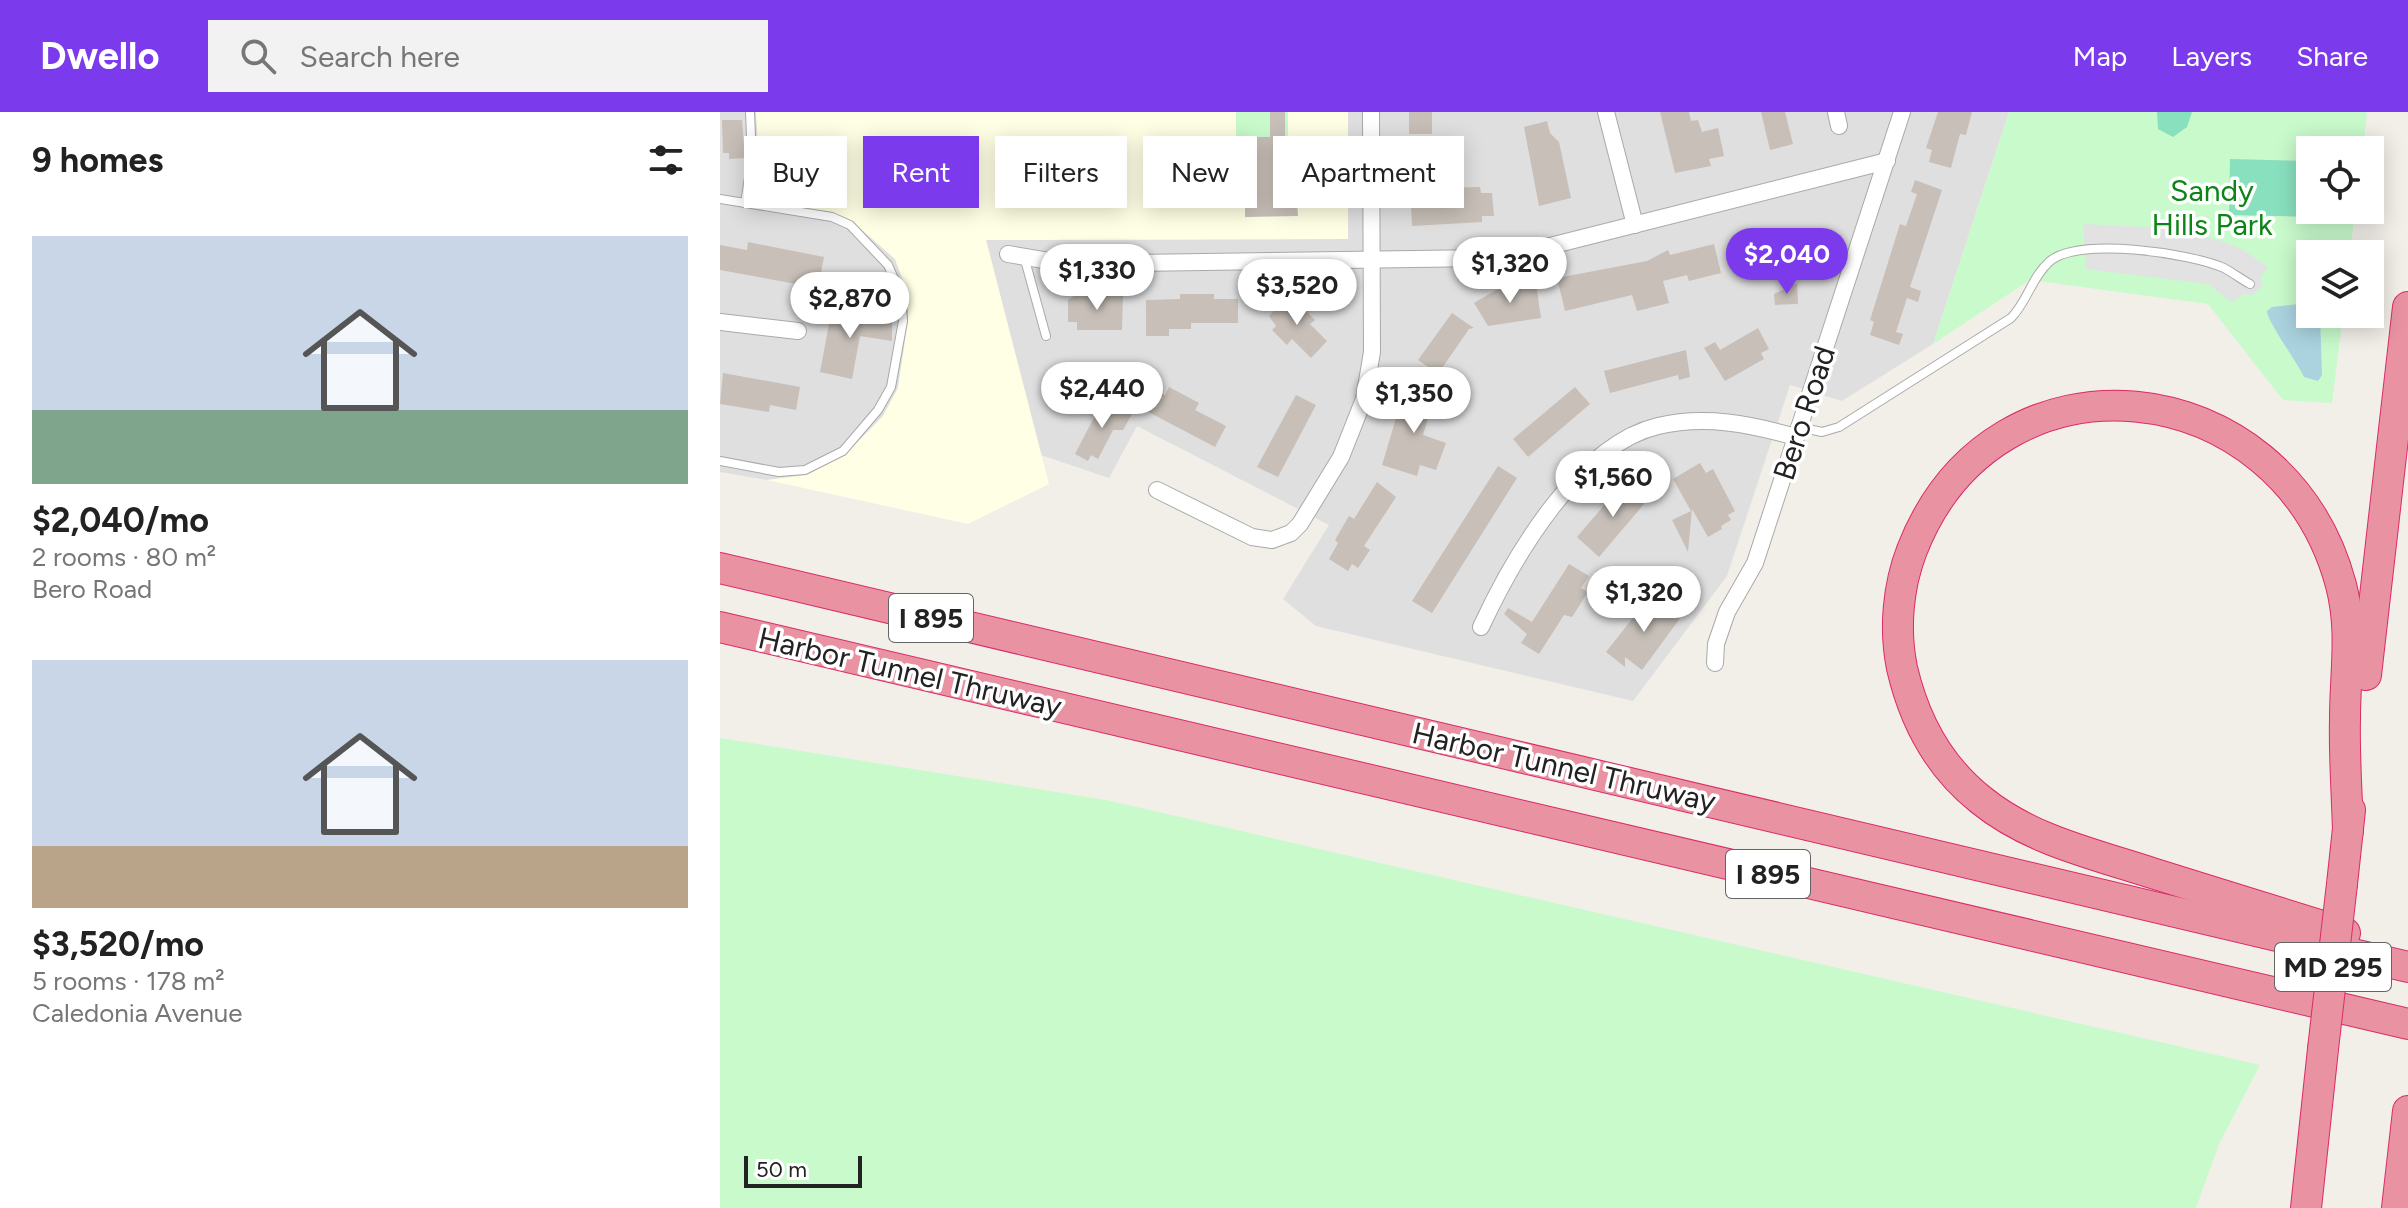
<!DOCTYPE html>
<html lang="en">
<head>
<meta charset="utf-8">
<style>
	body { margin:0; font-family:Figtree,sans-serif; background:#f2f2f2; color:#222; height:100vh; display:flex; flex-direction:column; font-size:30px; white-space:nowrap }
	* { box-sizing:border-box; margin:0 }
	p { font-size:26px; color:#767676 }
	.icon { flex:none; width:44px; height:44px; fill:none; stroke:currentColor; stroke-width:2; stroke-linecap:round; stroke-linejoin:round }
	.map { position:relative; flex:1; overflow:hidden }
	.drawer { display:flex; flex-direction:column; background:#fff; width:720px }
	.drawer>* { flex:none }
	.hud { position:absolute; left:24px; top:24px; width:760px; height:72px; display:flex; gap:16px }
	.fabs { position:absolute; left:1576px; top:24px; display:grid; gap:16px }
	.fabs a { display:grid; place-items:center; width:88px; height:88px; border-radius:0px; background:#fff; box-shadow:0 4px 20px #0003; font-size:40px }
	.scale { position:absolute; left:24px; bottom:20px; width:118px; box-sizing:border-box; padding-left:8px; border:4px solid #222; border-top:0; font-size:22px; line-height:28px; white-space:nowrap; color:#222; -webkit-text-stroke:6px #fff; paint-order:stroke }
	.price { position:absolute; translate:-50% -68px; padding:0 18px; border-radius:28px; background:#fff; color:#222; font-size:26px; line-height:52px; filter:drop-shadow(0 2px 4px #0008) }
	.price::after { content:''; position:absolute; left:50%; top:48px; width:24px; height:18px; margin-left:-12px; background:inherit; clip-path:polygon(0 0,100% 0,50% 100%) }
	.price.selected { background:#7c3aed; color:#fff }
	ul { padding:0; list-style:none }
	li { display:grid; align-content:center; gap:16px; height:424px; padding:0 32px }
	li span { display:grid; place-items:center; height:248px; border-radius:0px; color:#555 }
	li>.icon { margin-inline-start:auto }
	span .icon { width:144px; height:144px; fill:#fffc; stroke-width:1 }
	li b { font-size:34px }
	h2 { display:flex; justify-content:space-between; align-items:center; height:96px; padding:0 32px; font-size:34px }
	.chip { padding:0 28px; border-radius:0px; background:#fff; box-shadow:0 4px 20px #0003; font-size:28px; line-height:72px }
	.chip.selected { background:#7c3aed; color:#fff }
	header { display:flex; align-items:center; gap:48px; box-sizing:border-box; height:112px; padding:0 40px; background:#7c3aed; color:#fff }
	header strong { font-size:38px }
	nav { display:flex; gap:44px; margin-inline-start:auto; font-size:28px }
	.search { width:560px; height:72px; background:#f2f2f2; display:flex; align-items:center; gap:20px; box-sizing:border-box; padding:0 28px; border-radius:0px; color:#767676; font-size:30px }
	main { display:flex; flex:1; min-height:0 }
	.map>svg:first-child { display:block }
</style>
</head>
<body>
<header>
<strong>Dwello</strong>
<div class="search"><svg class="icon" aria-label="search" viewBox="0 0 24 24"><circle cx="10" cy="10" r="6"/><path d="M15 15l6 6"/></svg>Search here</div>
<nav><a>Map</a><a>Layers</a><a>Share</a></nav>
</header>
<main>
<section class="drawer">
<h2>9 homes<svg class="icon" aria-label="filters" viewBox="0 0 24 24"><path d="M4 7h16M4 17h16"/><circle cx="9" cy="7" r="2"/><circle cx="15" cy="17" r="2"/></svg></h2>
<ul>
<li><span style="background:linear-gradient(#c9d6e8 70%,#7fa58c 0)"><svg class="icon" aria-label="home" viewBox="0 0 24 24"><path d="M3 11l9-7 9 7M6 9v11h12V9"/></svg></span><div><b>$2,040/mo</b><p>2 rooms · 80 m²</p><p>Bero Road</p></div></li>
<li><span style="background:linear-gradient(#c9d6e8 75%,#b9a48a 0)"><svg class="icon" aria-label="home" viewBox="0 0 24 24"><path d="M3 11l9-7 9 7M6 9v11h12V9"/></svg></span><div><b>$3,520/mo</b><p>5 rooms · 178 m²</p><p>Caledonia Avenue</p></div></li>
</ul>
</section>
<div class="map">
<svg width="1688" height="1096" viewBox="0 0 1688 1096">
	<rect width="100%" height="100%" fill="#f2efe9"/>
	<!-- residential -->
	<g fill="#e0dfdf">
		<path d="M 0,0 L 36,0 L 39,47 L 34,69 L 50,90 L 114,101 L 133,110 L 175,147 L 188,182 L 188,209 L 178,276 L 163,304 L 125,343 L 87,363 L 47,368 L 0,360 Z"/>
		<path d="M 628,0 L 1289,0 L 1213,232 L 1122,289 L 1070,273 L 1007,464 L 913,589 L 596,514 L 563,487 L 609,413 L 417,314 L 389,366 L 321,343 L 266,128 L 628,127 Z"/>
	</g>
	<!-- education -->
	<path fill="#ffffe5" d="M 36,0 L 628,0 L 628,127 L 266,128 L 329,372 L 248,412 L 47,368 L 87,363 L 125,343 L 163,304 L 178,276 L 188,209 L 188,182 L 175,147 L 133,110 L 114,101 L 50,90 L 34,69 L 39,47 Z"/>
	<!-- park -->
	<g fill="#c8facc">
		<rect x="516" y="0" width="52" height="25"/>
		<path d="M 1289,0 L 1647,0 L 1643,38 L 1590,38 L 1590,98 L 1635,98 L 1630,142 L 1590,142 L 1590,202 L 1623,202 L 1612,291 L 1563,288 L 1488,192 L 1310,168 L 1213,232 Z"/>
		<path d="M 0,626 L 386,688 L 1540,953 L 1499,1032 L 1476,1096 L 0,1096 Z"/>
	</g>
	<!-- pitch -->
	<g fill="#88e0be">
		<path d="M 1437,0 L 1472,0 L 1467,15 L 1453,25 L 1438,17 Z"/>
		<path d="M 1510,47 L 1590,49 L 1590,98 L 1595,98 L 1595,105 L 1509,103 Z"/>
	</g>
	<!-- parking -->
	<path fill="#e2e2e2" d="M 1363,112 L 1445,116 L 1502,129 L 1523,138 L 1548,155 L 1540,165 L 1543,173 L 1531,184 L 1526,181 L 1512,190 L 1488,172 L 1366,157 Z"/>
	<!-- water -->
	<path fill="#aad3df" d="M 1587,191 L 1590,202 L 1600,202 L 1602,263 L 1598,269 L 1584,265 C 1577,250 1547,209 1547,199 L 1552,195 Z"/>
	<!-- building -->
	<g fill="#c7bfb8">
		<path d="M 550,0 L 565,0 L 565,25 L 573,25 L 578,104 L 525,105 L 525,25 L 550,25 Z"/>
		<rect x="689" y="0" width="23" height="22"/>
		<path d="M 940,0 L 969,0 L 971,9 L 978,8 L 982,20 L 998,16 L 1004,44 L 989,47 L 991,54 L 955,61 Z"/>
		<path d="M 1041,0 L 1065,0 L 1073,32 L 1050,38 Z"/>
		<path d="M 1218,0 L 1252,0 L 1246,23 L 1240,22 L 1231,56 L 1209,50 L 1212,38 L 1206,36 Z"/>
		<path d="M 2,8 L 22,8 L 25,46 L 9,47 L 9,41 L 3,41 Z"/>
		<path d="M 827,9 L 830,21 L 839,30 L 851,86 L 819,94 L 804,15 Z"/>
		<path d="M 724,51 L 724,76 L 760,75 L 761,81 L 772,81 L 774,104 L 762,104 L 762,110 L 692,114 L 689,53 Z"/>
		<path d="M 1195,68 L 1222,78 L 1190,175 L 1201,179 L 1198,190 L 1187,186 L 1176,220 L 1183,222 L 1179,233 L 1150,223 L 1154,210 L 1150,208 L 1180,112 L 1186,114 L 1197,82 L 1191,80 Z"/>
		<path d="M 1080,122 L 1082,166 L 1053,168 L 1052,143 L 1023,144 L 1022,125 Z"/>
		<path d="M 28,130 L 104,145 L 98,176 L 0,158 L 0,133 L 27,138 Z"/>
		<path d="M 994,132 L 1001,161 L 969,169 L 967,163 L 943,169 L 949,191 L 917,199 L 912,183 L 845,199 L 837,166 L 927,149 L 948,138 L 950,143 Z"/>
		<path d="M 1077,171 L 1078,192 L 1055,193 L 1054,182 Z"/>
		<path d="M 816,172 L 821,206 L 768,214 L 754,191 L 776,178 Z"/>
		<path d="M 403,182 L 402,218 L 357,218 L 357,210 L 348,210 L 348,188 L 355,183 Z"/>
		<path d="M 460,182 L 494,182 L 494,187 L 518,187 L 518,211 L 471,211 L 471,217 L 449,217 L 449,224 L 426,224 L 426,188 L 460,187 Z"/>
		<path d="M 570,183 L 595,208 L 590,212 L 607,229 L 591,246 L 572,227 L 567,233 L 552,218 L 556,214 L 549,204 Z"/>
		<path d="M 112,196 L 172,207 L 172,229 L 140,224 L 132,267 L 100,260 Z"/>
		<path d="M 732,201 L 754,216 L 749,217 L 718,262 L 698,248 Z"/>
		<path d="M 1038,216 L 1049,237 L 1041,241 L 1044,247 L 1005,269 L 984,236 L 995,230 L 1000,238 Z"/>
		<path d="M 966,238 L 970,265 L 959,268 L 958,263 L 890,281 L 884,259 Z"/>
		<path d="M 3,261 L 80,275 L 76,298 L 50,293 L 49,300 L 0,292 Z"/>
		<path d="M 428,274 L 445,283 L 449,275 L 479,291 L 475,298 L 506,314 L 495,335 L 417,294 Z"/>
		<path d="M 855,275 L 870,292 L 808,345 L 793,327 Z"/>
		<path d="M 685,276 L 722,286 L 718,298 L 711,296 L 703,323 L 726,331 L 716,358 L 700,353 L 697,364 L 662,353 Z"/>
		<path d="M 576,283 L 596,293 L 558,365 L 537,355 Z"/>
		<path d="M 391,290 L 412,302 L 403,318 L 393,318 L 378,347 L 371,343 L 368,349 L 355,342 L 380,294 L 387,298 Z"/>
		<path d="M 980,351 L 986,361 L 993,357 L 1015,399 L 1008,403 L 1011,408 L 1001,414 L 1002,417 L 988,425 L 972,397 L 968,440 L 952,408 L 971,399 L 953,367 Z"/>
		<path d="M 778,354 L 797,366 L 712,501 L 692,489 Z"/>
		<path d="M 657,370 L 676,385 L 644,434 L 650,438 L 638,456 L 632,452 L 628,459 L 609,447 L 618,431 L 615,428 L 629,404 L 634,407 Z"/>
		<path d="M 919,370 L 930,385 L 879,445 L 857,425 L 886,391 L 891,395 L 906,377 Z"/>
		<path d="M 849,452 L 869,464 L 861,476 L 868,480 L 852,505 L 844,503 L 819,542 L 801,531 L 807,522 L 784,502 L 788,496 L 812,510 Z"/>
		<path d="M 944,457 L 977,483 L 969,494 L 938,464 Z"/>
		<path d="M 931,483 L 961,505 L 922,558 L 905,545 L 905,555 L 886,540 Z"/>
	</g>
	<g fill="none" stroke-linecap="round" stroke-linejoin="round">
		<!-- service casing -->
		<g stroke="#a9a9a9" stroke-width="10">
			<g id="service">
				<path d="M 0,87 L 112,105 L 130,113 L 168,153 L 181,183 L 183,209 L 171,275 L 158,298 L 123,339 L 85,358 L 59,360 L 0,349"/>
				<path d="M 25,91 L 32,47 L 30,0"/>
				<path d="M 305,148 L 326,224"/>
				<path d="M 1079,315 L 1102,320 L 1119,315 L 1291,206 C 1307,190 1312,165 1329,150 C 1357,124 1470,141 1504,156 C 1513,161 1521,167 1530,172"/>
			</g>
		</g>
		<!-- minor casing -->
		<g stroke="#a9a9a9" stroke-width="18">
			<g id="minor">
				<path d="M 886,0 L 915,113"/>
				<path d="M 1116,0 L 1119,14"/>
				<path d="M 288,142 L 347,152 L 766,146 L 826,135 L 1167,49"/>
				<path d="M 0,210 L 78,219"/>
				<path d="M 437,378 L 532,425 L 552,428 L 571,421 L 580,412 L 621,345 L 644,287 L 652,240 L 651,0"/>
				<path d="M 761,515 C 793,446 858,333 938,314 C 985,303 1030,312 1076,325"/>
				<path d="M 995,551 L 996,532 L 1007,500 L 1035,451 L 1182,0"/>
			</g>
		</g>
		<!-- motorway casing -->
		<g stroke="#dc2a67" stroke-width="32">
			<g id="motorway">
				<path d="M 0,456 L 1688,855"/>
				<path d="M 0,515 L 1688,912"/>
				<path d="M 1646,563 L 1688,195"/>
				<path d="M 1622,772 L 1630,698"/>
				<path d="M 1625,821 C 1561,801 1496,781 1432,761 C 1374,742 1310,728 1261,688 C 1218,654 1194,608 1182,556 C 1174,517 1178,474 1192,438 C 1275,225 1563,257 1621,473 C 1633,519 1625,560 1625,607 C 1624,644 1627,682 1628,719"/>
				<path d="M 1586,1096 L 1603,937"/>
				<path d="M 1677,1096 L 1688,999"/>
			</g>
		</g>
		<!-- service -->
		<use href="#service" stroke="#fff" stroke-width="8"/>
		<!-- minor -->
		<use href="#minor" stroke="#fff" stroke-width="16"/>
		<!-- motorway -->
		<use href="#motorway" stroke="#e892a2" stroke-width="30"/>
		<!-- motorway-bridge casing -->
		<g stroke="#dc2a67" stroke-width="32" stroke-linecap="butt">
			<path id="motorway-bridge" d="M 1603,937 L 1622,772"/>
		</g>
		<!-- motorway-bridge -->
		<use href="#motorway-bridge" stroke="#e892a2" stroke-width="30"/>
	</g>
	<g text-anchor="middle" dominant-baseline="central" stroke-width="7" stroke-linejoin="round" paint-order="stroke">
		<!-- shield labels -->
		<g fill="#fff" stroke="#646464" stroke-width="2">
			<rect x="169" y="482" width="84" height="48" rx="6"/>
			<rect x="1006" y="738" width="84" height="48" rx="6"/>
			<rect x="1555" y="831" width="116" height="48" rx="6"/>
		</g>
		<g font-size="28" font-weight="bold" fill="#222">
			<text x="211" y="506">I 895</text>
			<text x="1048" y="762">I 895</text>
			<text x="1613" y="855">MD 295</text>
		</g>
		<!-- park labels -->
		<g font-size="30" fill="#0c8416" stroke="#fff">
			<text x="1492" y="78">Sandy<tspan x="1492" dy="34">Hills Park</tspan></text>
		</g>
		<!-- street labels -->
		<g font-size="30" fill="#222" stroke="#fff">
			<text transform="translate(1084 301) rotate(-72)">Bero Road</text>
			<text transform="translate(190 560) rotate(13)">Harbor Tunnel Thruway</text>
			<text transform="translate(844 655) rotate(13)">Harbor Tunnel Thruway</text>
		</g>
	</g>
</svg>
<div class="fabs">
<a><svg class="icon" aria-label="locate" viewBox="0 0 24 24"><circle cx="12" cy="12" r="6"/><path d="M12 2v4M12 18v4M2 12h4M18 12h4"/></svg></a>
<a><svg class="icon" aria-label="layers" viewBox="0 0 24 24"><path d="M12 4l9 5-9 5-9-5zM3 14l9 5 9-5"/></svg></a>
</div>
<div class="scale">50 m</div>
<b class="price selected" style="left:1067px;top:184px">$2,040</b>
<b class="price" style="left:790px;top:193px">$1,320</b>
<b class="price" style="left:377px;top:200px">$1,330</b>
<b class="price" style="left:577px;top:215px">$3,520</b>
<b class="price" style="left:130px;top:228px">$2,870</b>
<b class="price" style="left:382px;top:318px">$2,440</b>
<b class="price" style="left:694px;top:323px">$1,350</b>
<b class="price" style="left:893px;top:407px">$1,560</b>
<b class="price" style="left:924px;top:522px">$1,320</b>
<div class="hud">
<a class="chip">Buy</a>
<a class="chip selected">Rent</a>
<a class="chip">Filters</a>
<a class="chip">New</a>
<a class="chip">Apartment</a>
</div>
</div>
</main>
</body>
</html>
